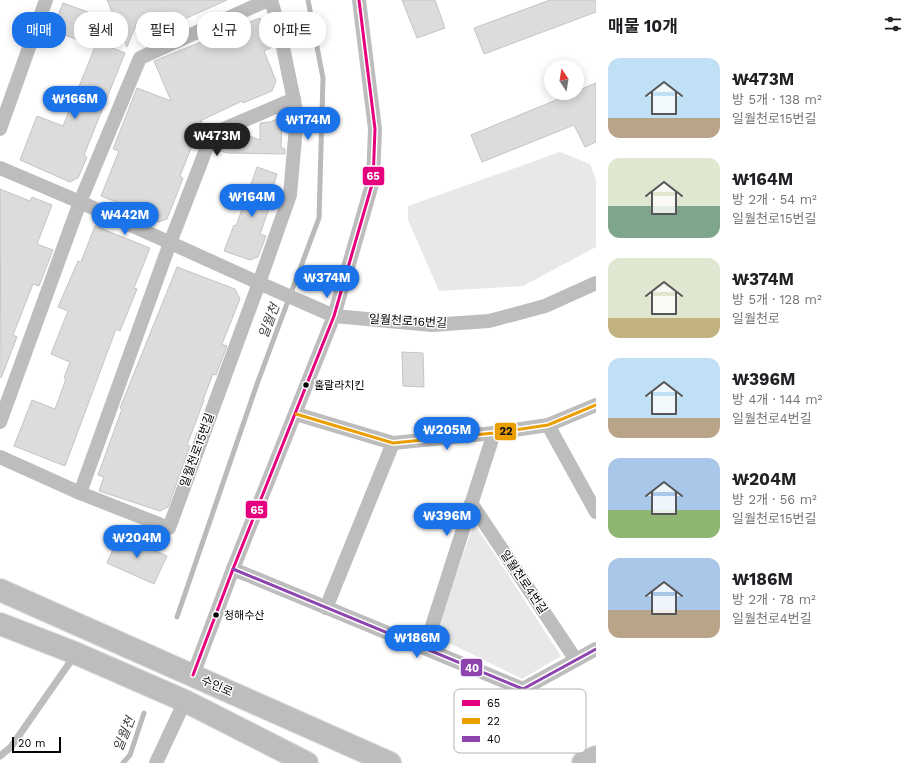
<!DOCTYPE html>
<html lang="ko">
<head>
<meta charset="utf-8">
<style>
	body { margin:0; font-family:"Work Sans","Noto Sans KR",sans-serif; background:#f2f2f2; color:#202124; height:100vh; display:flex; flex-direction:column; font-size:15px; white-space:nowrap }
	* { box-sizing:border-box; margin:0 }
	p { font-size:13px; color:#757577 }
	.icon { flex:none; width:22px; height:22px; fill:none; stroke:currentColor; stroke-width:2; stroke-linecap:round; stroke-linejoin:round }
	.map { position:relative; flex:1; overflow:hidden }
	.panel { display:flex; flex-direction:column; background:#fff; width:320px }
	.panel>* { flex:none }
	.top-card { position:absolute; left:12px; top:12px; width:380px; height:36px; display:flex; gap:8px }
	.needle { width:26px; rotate:348deg }
	.controls { position:absolute; left:544px; top:60px; display:grid; gap:8px }
	.controls a { display:grid; place-items:center; width:40px; height:40px; border-radius:50%; background:#fff; box-shadow:0 2px 10px #0003; font-size:20px }
	.scale { position:absolute; left:12px; bottom:10px; width:49px; box-sizing:border-box; padding-left:4px; border:2px solid #000; border-top:0; font-size:11px; line-height:14px; white-space:nowrap; color:#000; -webkit-text-stroke:3px #fff; paint-order:stroke }
	.price { position:absolute; translate:-50% -34px; padding:0 9px; border-radius:14px; background:#1a73e8; color:#fff; font-size:13px; line-height:26px; filter:drop-shadow(0 1px 2px #0008) }
	.price::after { content:''; position:absolute; left:50%; top:24px; width:12px; height:9px; margin-left:-6px; background:inherit; clip-path:polygon(0 0,100% 0,50% 100%) }
	.price.active { background:#222; color:#fff }
	ul { padding:0; list-style:none }
	li { display:flex; align-items:center; gap:12px; height:100px; padding:0 12px }
	li span { display:grid; place-items:center; flex:none; width:112px; height:80px; border-radius:12px; color:#555 }
	li>.icon { margin-inline-start:auto }
	span .icon { width:48px; height:48px; fill:#fffc; stroke-width:1 }
	li b { font-size:17px }
	h2 { display:flex; justify-content:space-between; align-items:center; height:48px; padding:0 12px; font-size:17px }
	.tag { padding:0 14px; border-radius:16px; background:#fff; box-shadow:0 2px 10px #0003; font-size:14px; line-height:36px }
	.tag.active { background:#1a73e8; color:#fff }
	main { display:flex; flex:1; min-height:0 }
	.map>svg:first-child { display:block }
</style>
</head>
<body>
<main>
<div class="map">
<svg width="596" height="763" viewBox="0 0 596 763">
	<rect width="100%" height="100%" fill="#fff"/>
	<!-- green -->
	<g fill="#e8e8e8">
		<path d="M 560,152 L 590,164 L 596,180 L 596,247 L 523,286 L 439,291 L 408,220 L 408,206 Z"/>
		<path d="M 474,523 L 561,656 L 522,679 L 435,636 Z"/>
	</g>
	<g fill="none" stroke-linecap="round" stroke-linejoin="round">
		<!-- stream -->
		<g stroke="#bababa" stroke-width="5">
			<path d="M 177,617 L 257,384 L 319,218 L 323,78 L 308,0"/>
			<path d="M 123,763 L 130,755 L 144,713"/>
		</g>
	</g>
	<!-- building -->
	<g fill="#dcdcdc" stroke="#c4c4c4">
		<path d="M 107,0 L 227,0 L 144,37 L 137,22 L 127,47 Z"/>
		<path d="M 402,0 L 435,0 L 445,28 L 417,38 Z"/>
		<path d="M 550,0 L 596,0 L 596,12 L 484,54 L 474,28 Z"/>
		<path d="M 63,3 L 99,16 L 88,44 L 52,30 Z"/>
		<path d="M 260,18 L 272,47 L 264,51 L 276,81 L 272,91 L 243,103 L 242,101 L 200,121 L 202,121 L 180,176 L 183,178 L 167,219 L 158,222 L 139,214 L 140,211 L 101,196 L 119,151 L 113,149 L 137,88 L 171,101 L 154,61 Z"/>
		<path d="M 97,42 L 125,53 L 84,155 L 87,157 L 78,178 L 70,182 L 20,160 L 37,116 L 63,126 Z"/>
		<path d="M 596,83 L 596,142 L 585,147 L 574,125 L 482,162 L 471,135 L 573,93 L 577,93 L 577,91 Z"/>
		<path d="M 282,117 L 281,147 L 285,149 L 285,154 L 227,153 L 215,149 L 218,141 L 239,132 L 260,140 L 260,123 L 270,122 Z"/>
		<path d="M 257,167 L 277,174 L 268,202 L 271,203 L 260,234 L 266,236 L 258,257 L 250,260 L 224,251 L 234,225 L 236,226 Z"/>
		<path d="M 0,189 L 30,201 L 32,197 L 52,205 L 37,244 L 53,250 L 39,286 L 33,284 L 13,335 L 17,337 L 1,378 Z"/>
		<path d="M 95,226 L 150,248 L 134,288 L 137,289 L 120,331 L 116,329 L 65,466 L 14,446 L 32,400 L 55,409 L 66,379 L 64,378 L 70,362 L 51,354 L 68,311 L 58,307 L 78,261 L 81,262 Z"/>
		<path d="M 177,267 L 235,289 L 240,299 L 222,344 L 227,346 L 216,375 L 213,374 L 203,400 L 204,400 L 187,445 L 190,446 L 168,507 L 160,511 L 99,491 L 104,477 L 98,475 L 122,409 L 120,408 Z"/>
		<path d="M 402,352 L 423,353 L 424,387 L 403,386 Z"/>
		<path d="M 119,535 L 167,556 L 154,584 L 107,563 Z"/>
	</g>
	<g fill="none" stroke-linecap="round" stroke-linejoin="round">
		<!-- primary casing -->
		<g stroke="#dbdbdb" stroke-width="24">
			<g id="primary">
				<path d="M 0,590 L 390,763"/>
				<path d="M 0,624 L 75,653 L 185,701 L 307,763"/>
				<path d="M 583,763 L 596,757"/>
			</g>
		</g>
		<!-- service -->
		<path stroke="#bdbdbd" stroke-width="7" d="M 0,756 L 11,747 L 75,655"/>
		<!-- minor -->
		<g stroke="#bdbdbd" stroke-width="14">
			<path d="M 271,0 L 279,28 L 297,115 L 290,195 L 259,283 L 334,316 L 432,325 L 489,321 L 545,306 L 596,283"/>
			<path d="M 0,129 L 46,0"/>
			<path d="M 0,168 L 80,202 L 259,283 L 169,528 L 80,493 L 0,457"/>
			<path d="M 296,414 L 393,443 L 494,433 L 548,425 L 596,405"/>
			<path d="M 0,422 L 80,202 L 140,58 L 268,0"/>
			<path d="M 548,425 L 596,512"/>
			<path d="M 80,493 L 170,243 L 212,134 L 294,99"/>
			<path d="M 471,503 L 576,660"/>
			<path d="M 233,569 L 523,689 L 596,649"/>
			<path d="M 326,608 L 393,443"/>
			<path d="M 425,648 L 494,433"/>
			<path d="M 193,675 L 233,569 L 334,316 L 373,181 L 375,129 L 359,0"/>
			<path d="M 156,763 L 185,701"/>
		</g>
		<!-- primary -->
		<use href="#primary" stroke="#bdbdbd" stroke-width="22"/>
		<!-- bus-1 casing -->
		<g stroke="#fff" stroke-width="6">
			<path id="bus-1" d="M 193,675 L 233,569 L 334,316 L 373,181 L 375,129 L 359,0"/>
		</g>
		<!-- bus-2 casing -->
		<g stroke="#fff" stroke-width="6">
			<path id="bus-2" d="M 296,414 L 393,443 L 494,433 L 548,425 L 596,405"/>
		</g>
		<!-- bus-3 casing -->
		<g stroke="#fff" stroke-width="6">
			<path id="bus-3" d="M 233,569 L 523,689 L 596,649"/>
		</g>
		<!-- bus-1 -->
		<use href="#bus-1" stroke="#e5007d" stroke-width="3"/>
		<!-- bus-2 -->
		<use href="#bus-2" stroke="#eb9e00" stroke-width="3"/>
		<!-- bus-3 -->
		<use href="#bus-3" stroke="#8e44ad" stroke-width="3"/>
	</g>
	<!-- markers -->
	<g fill="#000" stroke="#fff" stroke-width="1.5">
		<circle cx="306" cy="385" r="3.5"/>
		<circle cx="216" cy="615" r="3.5"/>
	</g>
	<g text-anchor="middle" dominant-baseline="central" stroke-width="3" stroke-linejoin="round" paint-order="stroke">
		<!-- bus labels -->
		<g font-size="11" fill="#000" stroke="#fff" text-anchor="start">
			<text x="314" y="385">훌랄라치킨</text>
			<text x="224" y="615">청해수산</text>
		</g>
		<!-- street labels -->
		<g font-size="12" fill="#000" stroke="#fff">
			<text transform="translate(408 321) rotate(3)">일월천로16번길</text>
			<text transform="translate(197 450) rotate(-70)">일월천로15번길</text>
			<text transform="translate(524 582) rotate(56)">일월천로4번길</text>
			<text transform="translate(217 686) rotate(24)">수인로</text>
		</g>
		<!-- water labels -->
		<g font-size="13" font-style="italic" fill="#3e3e3e" stroke="#fff">
			<text transform="translate(269 321) rotate(-69)">일월천</text>
			<text transform="translate(124 734) rotate(-68)">일월천</text>
		</g>
	</g>
	<!-- legend -->
	<rect x="454" y="689" width="132" height="64" rx="6" fill="#fff" stroke="#b2b2b2" stroke-width="1"/>
	<rect x="462" y="700" width="18" height="6" fill="#e5007d"/>
	<rect x="462" y="718" width="18" height="6" fill="#eb9e00"/>
	<rect x="462" y="736" width="18" height="6" fill="#8e44ad"/>
	<g font-size="11" fill="#000">
		<text x="487" y="707">65</text>
		<text x="487" y="725">22</text>
		<text x="487" y="743">40</text>
	</g>
	<g stroke="#fff" stroke-width="1.5">
		<rect x="362" y="166" width="23" height="20" rx="4" fill="#e5007d"/>
		<rect x="494" y="422" width="23" height="19" rx="4" fill="#eb9e00"/>
		<rect x="245" y="500" width="23" height="19" rx="4" fill="#e5007d"/>
		<rect x="460" y="658" width="23" height="19" rx="4" fill="#8e44ad"/>
	</g>
	<g font-size="11" text-anchor="middle" font-weight="bold" fill="#fff">
		<text x="373" y="180">65</text>
		<text x="257" y="514">65</text>
		<text x="472" y="672">40</text>
	</g>
	<g font-size="11" text-anchor="middle" font-weight="bold" fill="#111">
		<text x="506" y="435">22</text>
	</g>
</svg>
<div class="controls">
<a><svg class="needle" viewBox="-14 -14 28 28"><path d="M0-13l5 13h-10z" fill="#e53935"/><path d="M0 13l5-13h-10z" fill="#757577"/></svg></a>
</div>
<div class="scale">20 m</div>
<b class="price" style="left:75px;top:120px">₩166M</b>
<b class="price" style="left:308px;top:141px">₩174M</b>
<b class="price active" style="left:217px;top:157px">₩473M</b>
<b class="price" style="left:252px;top:218px">₩164M</b>
<b class="price" style="left:125px;top:236px">₩442M</b>
<b class="price" style="left:327px;top:299px">₩374M</b>
<b class="price" style="left:447px;top:451px">₩205M</b>
<b class="price" style="left:447px;top:537px">₩396M</b>
<b class="price" style="left:137px;top:559px">₩204M</b>
<b class="price" style="left:417px;top:659px">₩186M</b>
<div class="top-card">
<a class="tag active">매매</a>
<a class="tag">월세</a>
<a class="tag">필터</a>
<a class="tag">신규</a>
<a class="tag">아파트</a>
</div>
</div>
<section class="panel">
<h2>매물 10개<svg class="icon" aria-label="filters" viewBox="0 0 24 24"><path d="M4 7h16M4 17h16"/><circle cx="9" cy="7" r="2"/><circle cx="15" cy="17" r="2"/></svg></h2>
<ul>
<li><span style="background:linear-gradient(#bfe0f5 75%,#b9a48a 0)"><svg class="icon" aria-label="home" viewBox="0 0 24 24"><path d="M3 11l9-7 9 7M6 9v11h12V9"/></svg></span><div><b>₩473M</b><p>방 5개 · 138 m²</p><p>일월천로15번길</p></div></li>
<li><span style="background:linear-gradient(#dfe7d0 60%,#7fa58c 0)"><svg class="icon" aria-label="home" viewBox="0 0 24 24"><path d="M3 11l9-7 9 7M6 9v11h12V9"/></svg></span><div><b>₩164M</b><p>방 2개 · 54 m²</p><p>일월천로15번길</p></div></li>
<li><span style="background:linear-gradient(#dfe7d0 75%,#c2b280 0)"><svg class="icon" aria-label="home" viewBox="0 0 24 24"><path d="M3 11l9-7 9 7M6 9v11h12V9"/></svg></span><div><b>₩374M</b><p>방 5개 · 128 m²</p><p>일월천로</p></div></li>
<li><span style="background:linear-gradient(#bfe0f5 75%,#b9a48a 0)"><svg class="icon" aria-label="home" viewBox="0 0 24 24"><path d="M3 11l9-7 9 7M6 9v11h12V9"/></svg></span><div><b>₩396M</b><p>방 4개 · 144 m²</p><p>일월천로4번길</p></div></li>
<li><span style="background:linear-gradient(#a9c7e8 65%,#8fb573 0)"><svg class="icon" aria-label="home" viewBox="0 0 24 24"><path d="M3 11l9-7 9 7M6 9v11h12V9"/></svg></span><div><b>₩204M</b><p>방 2개 · 56 m²</p><p>일월천로15번길</p></div></li>
<li><span style="background:linear-gradient(#a9c7e8 65%,#b9a48a 0)"><svg class="icon" aria-label="home" viewBox="0 0 24 24"><path d="M3 11l9-7 9 7M6 9v11h12V9"/></svg></span><div><b>₩186M</b><p>방 2개 · 78 m²</p><p>일월천로4번길</p></div></li>
</ul>
</section>
</main>
</body>
</html>
